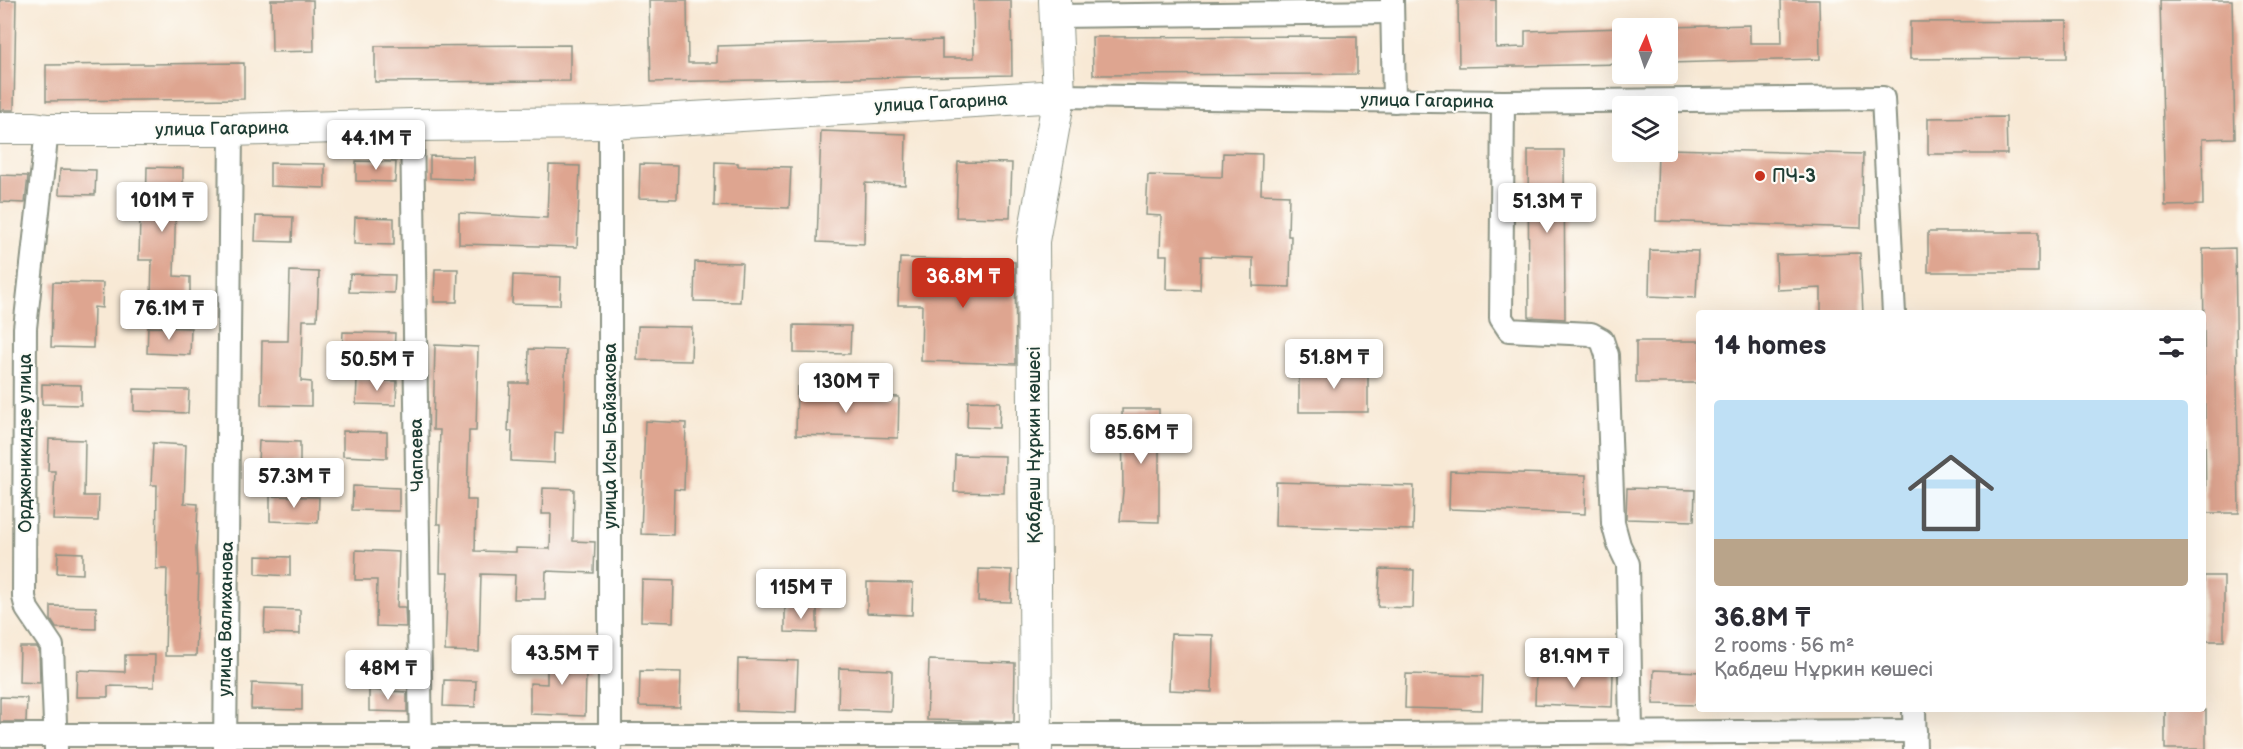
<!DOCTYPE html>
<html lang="en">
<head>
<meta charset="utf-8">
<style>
	body { margin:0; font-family:"Balsamiq Sans",sans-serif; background:#f7f7f7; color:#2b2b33; height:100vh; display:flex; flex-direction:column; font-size:22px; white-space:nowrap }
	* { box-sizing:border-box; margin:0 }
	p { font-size:20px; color:#7c7c81 }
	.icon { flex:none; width:33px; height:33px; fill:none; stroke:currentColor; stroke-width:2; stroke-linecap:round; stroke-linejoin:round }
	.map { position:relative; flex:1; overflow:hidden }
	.side { position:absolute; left:1696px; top:310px; width:510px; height:402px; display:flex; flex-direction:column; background:#fff; border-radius:6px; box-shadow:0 6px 24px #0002 }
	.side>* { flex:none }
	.needle { width:39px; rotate:3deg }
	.fabs { position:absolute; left:1612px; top:18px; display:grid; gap:12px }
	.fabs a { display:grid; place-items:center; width:66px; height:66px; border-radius:6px; background:#fff; box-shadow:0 6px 24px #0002; font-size:30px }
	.price { position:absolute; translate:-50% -51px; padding:0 14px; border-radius:6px; background:#fff; color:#222; font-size:20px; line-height:39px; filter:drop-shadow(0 2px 3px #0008) }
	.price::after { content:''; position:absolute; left:50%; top:36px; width:18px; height:14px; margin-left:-9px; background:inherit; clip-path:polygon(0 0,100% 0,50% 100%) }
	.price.on { background:#c8321e; color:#fff }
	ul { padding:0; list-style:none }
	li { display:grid; align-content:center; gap:12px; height:318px; padding:0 18px }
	li span { display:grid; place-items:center; height:186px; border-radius:6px; color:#555 }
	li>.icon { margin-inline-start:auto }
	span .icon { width:108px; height:108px; fill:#fffc; stroke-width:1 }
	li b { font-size:26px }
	h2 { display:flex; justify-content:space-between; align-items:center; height:72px; padding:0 18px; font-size:26px }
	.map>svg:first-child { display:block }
</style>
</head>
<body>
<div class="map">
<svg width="2243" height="749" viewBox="0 0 2243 749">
	<rect width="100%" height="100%" fill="#fdfcf7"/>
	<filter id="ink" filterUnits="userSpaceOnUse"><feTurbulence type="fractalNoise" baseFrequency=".0167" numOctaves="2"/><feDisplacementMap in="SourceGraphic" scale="12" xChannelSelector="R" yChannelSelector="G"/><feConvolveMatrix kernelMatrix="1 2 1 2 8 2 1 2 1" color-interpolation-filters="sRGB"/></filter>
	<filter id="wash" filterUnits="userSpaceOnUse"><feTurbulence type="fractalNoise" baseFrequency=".008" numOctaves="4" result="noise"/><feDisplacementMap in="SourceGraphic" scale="24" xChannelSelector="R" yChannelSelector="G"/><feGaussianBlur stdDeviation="1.35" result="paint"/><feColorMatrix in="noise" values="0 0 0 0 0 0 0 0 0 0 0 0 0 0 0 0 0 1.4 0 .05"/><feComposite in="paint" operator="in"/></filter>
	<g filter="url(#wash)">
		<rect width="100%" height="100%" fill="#f8e9d5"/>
		<g id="blocks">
			<!-- building -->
			<g fill="#dea590">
				<path d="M 0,0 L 16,0 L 14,110 L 0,110 Z"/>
				<path d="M 271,0 L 313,0 L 314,51 L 272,52 Z"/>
				<path d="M 649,0 L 687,0 L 688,63 L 717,63 L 717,46 L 942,40 L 942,58 L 974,58 L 973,0 L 1011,0 L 1012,75 L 651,82 Z"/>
				<path d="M 1458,0 L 1496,0 L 1496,48 L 1525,47 L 1525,31 L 1623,28 L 1623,64 L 1459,67 Z"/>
				<path d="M 1781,0 L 1819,0 L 1820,59 L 1668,63 L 1668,27 L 1750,25 L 1750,43 L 1782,43 Z"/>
				<path d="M 2160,0 L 2232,0 L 2235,138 L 2202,139 L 2203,205 L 2165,206 Z"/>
				<path d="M 2067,21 L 2067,58 L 1910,59 L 1910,22 Z"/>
				<path d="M 1357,36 L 1357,74 L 1093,75 L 1092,37 Z"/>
				<path d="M 570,45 L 570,81 L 375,82 L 375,46 Z"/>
				<path d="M 244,63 L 244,99 L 46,101 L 46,65 Z"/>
				<path d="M 2006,117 L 2007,154 L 1928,154 L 1928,118 Z"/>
				<path d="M 821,131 L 906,134 L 905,185 L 865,183 L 864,244 L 817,242 Z"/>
				<path d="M 1668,149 L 1863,154 L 1861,228 L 1656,221 L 1658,152 L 1668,152 Z"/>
				<path d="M 1528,150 L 1564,150 L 1565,319 L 1529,317 Z"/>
				<path d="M 1223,153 L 1262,154 L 1261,194 L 1289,195 L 1288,236 L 1291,236 L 1290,287 L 1253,286 L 1253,258 L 1201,256 L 1200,290 L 1166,289 L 1167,255 L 1160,255 L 1161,216 L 1146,215 L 1148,175 L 1222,177 Z"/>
				<path d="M 430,156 L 474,157 L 474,180 L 430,178 Z"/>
				<path d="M 356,161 L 396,162 L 395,182 L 356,181 Z"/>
				<path d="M 715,162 L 738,163 L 738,166 L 791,167 L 789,208 L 714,206 Z"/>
				<path d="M 958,162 L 1012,163 L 1010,218 L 956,217 Z"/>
				<path d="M 270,163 L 325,164 L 325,188 L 270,186 Z"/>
				<path d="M 640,164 L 678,165 L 677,199 L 639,198 Z"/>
				<path d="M 549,165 L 580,166 L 577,247 L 459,244 L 459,213 L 547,218 Z"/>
				<path d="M 147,167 L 183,168 L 183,191 L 176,191 L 174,276 L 190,277 L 190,300 L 151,299 L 152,260 L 139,260 L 140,214 L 146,214 Z"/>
				<path d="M 60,169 L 96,170 L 95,195 L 59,194 Z"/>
				<path d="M 0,175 L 28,176 L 25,203 L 0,202 Z"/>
				<path d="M 256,216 L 293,217 L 292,242 L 255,241 Z"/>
				<path d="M 355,217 L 394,218 L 394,245 L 354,244 Z"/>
				<rect x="1928" y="232" width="110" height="40"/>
				<path d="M 2235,248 L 2239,513 L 2206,513 L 2203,249 Z"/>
				<path d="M 1650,250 L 1698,251 L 1696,298 L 1649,296 Z"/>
				<path d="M 1860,253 L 1863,314 L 1821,314 L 1821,288 L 1777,290 L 1776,255 Z"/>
				<path d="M 900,258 L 1015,262 L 1016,364 L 921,361 L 922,305 L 898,305 Z"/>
				<path d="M 695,262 L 742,263 L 740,302 L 694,301 Z"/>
				<path d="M 435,269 L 458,269 L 457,302 L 434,302 Z"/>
				<path d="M 290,271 L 319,272 L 317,320 L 303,320 L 301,381 L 311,382 L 311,406 L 261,405 L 262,341 L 288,341 Z"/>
				<path d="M 350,274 L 395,275 L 394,293 L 349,292 Z"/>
				<path d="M 513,275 L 561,277 L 560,305 L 512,304 Z"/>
				<path d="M 53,282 L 103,283 L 102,308 L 94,307 L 93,348 L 51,347 Z"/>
				<path d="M 794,325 L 851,326 L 850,354 L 794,353 Z"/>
				<path d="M 638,326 L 692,327 L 691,361 L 637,360 Z"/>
				<path d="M 148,327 L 191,328 L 190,355 L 147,353 Z"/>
				<path d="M 343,332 L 395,333 L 394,354 L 342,352 Z"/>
				<rect x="1636" y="341" width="64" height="42"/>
				<path d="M 435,345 L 478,347 L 476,431 L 469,431 L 467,500 L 476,500 L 475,551 L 516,552 L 516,548 L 550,549 L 551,514 L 542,514 L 543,488 L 574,489 L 573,541 L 595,542 L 594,573 L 546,571 L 545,599 L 514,599 L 515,575 L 481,574 L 479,652 L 445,651 L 448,573 L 440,573 L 441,524 L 437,524 L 440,430 L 433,430 Z"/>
				<path d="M 529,349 L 566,350 L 563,433 L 555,432 L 554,463 L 511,461 L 512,431 L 508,431 L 510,383 L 528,383 Z"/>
				<path d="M 1368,367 L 1368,412 L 1299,412 L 1299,368 Z"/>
				<path d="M 357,380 L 397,381 L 396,405 L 356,404 Z"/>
				<path d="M 42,384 L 81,385 L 81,405 L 42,404 Z"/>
				<path d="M 797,387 L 832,387 L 832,395 L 899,397 L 898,438 L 796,435 Z"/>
				<path d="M 134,389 L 189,390 L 188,413 L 134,411 Z"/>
				<path d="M 968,401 L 1000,402 L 999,428 L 967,427 Z"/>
				<path d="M 1122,409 L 1159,409 L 1159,522 L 1120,521 L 1123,491 Z"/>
				<path d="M 645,421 L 686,423 L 684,490 L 674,489 L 673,535 L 641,534 Z"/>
				<path d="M 343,431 L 387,432 L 387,458 L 343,456 Z"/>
				<path d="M 49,439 L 85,440 L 84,496 L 99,496 L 98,521 L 53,520 L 55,471 L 48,471 Z"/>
				<path d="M 259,441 L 300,442 L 300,463 L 258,462 Z"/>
				<path d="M 153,443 L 186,445 L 184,503 L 198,504 L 196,550 L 197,576 L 199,576 L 196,656 L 165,656 L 167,569 L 156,569 L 157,485 L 151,485 Z"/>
				<path d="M 955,455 L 1005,456 L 1004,493 L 954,492 Z"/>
				<path d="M 1450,471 L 1586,475 L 1585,514 L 1449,509 Z"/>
				<path d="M 1276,482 L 1414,486 L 1413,530 L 1275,526 Z"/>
				<path d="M 353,486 L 399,488 L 399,511 L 352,510 Z"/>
				<path d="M 1627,488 L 1695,490 L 1694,521 L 1626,519 Z"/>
				<path d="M 270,496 L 319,497 L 318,523 L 270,521 Z"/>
				<path d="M 356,550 L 399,552 L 397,607 L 405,607 L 406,627 L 376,626 L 377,580 L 355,580 Z"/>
				<path d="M 58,552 L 83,553 L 83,574 L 57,573 Z"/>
				<path d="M 256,556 L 290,557 L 290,576 L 256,574 Z"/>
				<path d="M 979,569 L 1012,570 L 1011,602 L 978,601 Z"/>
				<path d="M 1380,569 L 1414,570 L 1413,608 L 1378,607 Z"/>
				<rect x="2204" y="576" width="20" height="65"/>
				<path d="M 642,580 L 674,581 L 673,622 L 641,621 Z"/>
				<path d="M 867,582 L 913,583 L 912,615 L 867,613 Z"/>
				<path d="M 51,606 L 96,607 L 96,629 L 56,628 L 51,620 Z"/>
				<path d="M 785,606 L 817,607 L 817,633 L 785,632 Z"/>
				<path d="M 265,609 L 300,610 L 300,634 L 264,633 Z"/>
				<path d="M 1171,634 L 1213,635 L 1212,692 L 1169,690 Z"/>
				<path d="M 20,647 L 37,647 L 39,650 L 40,683 L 19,682 Z"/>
				<path d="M 547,652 L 592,654 L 591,674 L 586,674 L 585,716 L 530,714 L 530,683 L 547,684 Z"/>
				<path d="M 125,655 L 155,655 L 154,687 L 108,686 L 108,697 L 76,697 L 77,670 L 125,672 Z"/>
				<path d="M 738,659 L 798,661 L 796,713 L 737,711 Z"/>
				<path d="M 929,660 L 1015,663 L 1014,722 L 927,720 Z"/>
				<path d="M 839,668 L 892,670 L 891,711 L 838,709 Z"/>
				<path d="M 1654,670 L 1700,672 L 1700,705 L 1653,704 Z"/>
				<path d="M 640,671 L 681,672 L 680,707 L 639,706 Z"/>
				<path d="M 1536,671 L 1613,673 L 1612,707 L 1535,704 Z"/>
				<path d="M 1406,674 L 1483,676 L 1482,710 L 1405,708 Z"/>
				<path d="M 444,680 L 476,681 L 475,707 L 443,706 Z"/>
				<path d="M 252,683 L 302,685 L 302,710 L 251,709 Z"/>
				<path d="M 369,690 L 407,692 L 407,712 L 369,711 Z"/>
				<path d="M 0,697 L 27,698 L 26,722 L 0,722 Z"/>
				<rect x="2165" y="710" width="41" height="39"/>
			</g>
		</g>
	</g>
	<g filter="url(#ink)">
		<use href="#blocks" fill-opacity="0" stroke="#8c9384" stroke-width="1.5"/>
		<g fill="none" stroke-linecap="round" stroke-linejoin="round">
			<!-- street casing -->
			<g stroke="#8c9384" stroke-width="26">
				<g id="street">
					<path d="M 1392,0 L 1394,101"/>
					<path d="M 1056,16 L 1392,12"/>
					<path d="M 1059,96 L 1503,102 L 1883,98 L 1894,314"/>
					<path d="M 1503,102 L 1501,318 L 1509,330 L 1591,334 L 1602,340 L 1607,355 L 1613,523 L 1619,545 L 1628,564 L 1631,733"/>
					<path d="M 610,123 L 610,749"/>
					<path d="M 412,125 L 421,749"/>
					<path d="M 47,130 L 25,328 L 24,597 L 27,609 L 52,646 L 56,749"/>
					<path d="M 1914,710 L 1915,749"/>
					<path d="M 0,735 L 1233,735 L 1915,731"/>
					<path d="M 225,749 L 231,130"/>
				</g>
			</g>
			<!-- secondary casing -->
			<g stroke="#8c9384" stroke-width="34">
				<g id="secondary">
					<path d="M 0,128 L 34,128 L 47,130 L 231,130 L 412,125 L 610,123 L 1059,96"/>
					<path d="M 1036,749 L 1033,241 L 1059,96 L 1055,0"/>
				</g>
			</g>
			<!-- street -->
			<use href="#street" stroke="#fff" stroke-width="22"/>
			<!-- secondary -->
			<use href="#secondary" stroke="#fff" stroke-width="32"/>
		</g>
	</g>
	<!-- markers -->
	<circle fill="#c8321e" stroke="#fdfcf7" stroke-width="2" cx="1760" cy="176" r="6"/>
	<g text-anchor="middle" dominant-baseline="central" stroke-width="4.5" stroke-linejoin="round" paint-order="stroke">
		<!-- street labels -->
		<g font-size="18" fill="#1f3d34" stroke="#fdfcf7">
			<text transform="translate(1427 101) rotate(1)">улица Гагарина</text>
			<text transform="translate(941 103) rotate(-3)">улица Гагарина</text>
			<text transform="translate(222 129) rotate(-1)">улица Гагарина</text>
			<text transform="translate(610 436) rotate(-90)">улица Исы Байзакова</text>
			<text transform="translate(25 443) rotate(-90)">Орджоникидзе улица</text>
			<text transform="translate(1034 445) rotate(-90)">Қабдеш Нұркин көшесі</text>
			<text transform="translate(417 455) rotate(-91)">Чапаева</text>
			<text transform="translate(226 619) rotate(-89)">улица Валиханова</text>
		</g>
		<!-- poi labels -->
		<g font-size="18" font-weight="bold" fill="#1f3d34" stroke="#fdfcf7" text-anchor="start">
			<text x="1772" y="176">ПЧ-3</text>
		</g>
	</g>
</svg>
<div class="fabs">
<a><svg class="needle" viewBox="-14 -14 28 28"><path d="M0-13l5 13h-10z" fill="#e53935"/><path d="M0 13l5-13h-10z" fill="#7c7c81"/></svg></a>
<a><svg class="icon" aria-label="layers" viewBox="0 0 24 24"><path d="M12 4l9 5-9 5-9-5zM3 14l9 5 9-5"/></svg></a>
</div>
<b class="price" style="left:376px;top:171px">44.1M ₸</b>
<b class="price" style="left:162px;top:233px">101M ₸</b>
<b class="price" style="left:1547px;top:234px">51.3M ₸</b>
<b class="price on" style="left:963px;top:309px">36.8M ₸</b>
<b class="price" style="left:169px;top:341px">76.1M ₸</b>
<b class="price" style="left:1334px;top:390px">51.8M ₸</b>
<b class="price" style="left:377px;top:392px">50.5M ₸</b>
<b class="price" style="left:846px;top:414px">130M ₸</b>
<b class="price" style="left:1141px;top:465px">85.6M ₸</b>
<b class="price" style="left:294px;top:509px">57.3M ₸</b>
<b class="price" style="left:801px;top:620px">115M ₸</b>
<b class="price" style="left:562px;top:686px">43.5M ₸</b>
<b class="price" style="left:1574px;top:689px">81.9M ₸</b>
<b class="price" style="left:388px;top:701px">48M ₸</b>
<section class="side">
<h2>14 homes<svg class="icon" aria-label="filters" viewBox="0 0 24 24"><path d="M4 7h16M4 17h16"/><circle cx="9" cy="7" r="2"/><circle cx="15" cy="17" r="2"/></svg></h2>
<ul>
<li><span style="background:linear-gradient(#bfe0f5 75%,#b9a48a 0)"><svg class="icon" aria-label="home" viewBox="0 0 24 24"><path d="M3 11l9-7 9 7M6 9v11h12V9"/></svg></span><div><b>36.8M ₸</b><p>2 rooms · 56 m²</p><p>Қабдеш Нұркин көшесі</p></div></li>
</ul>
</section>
</div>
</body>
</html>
